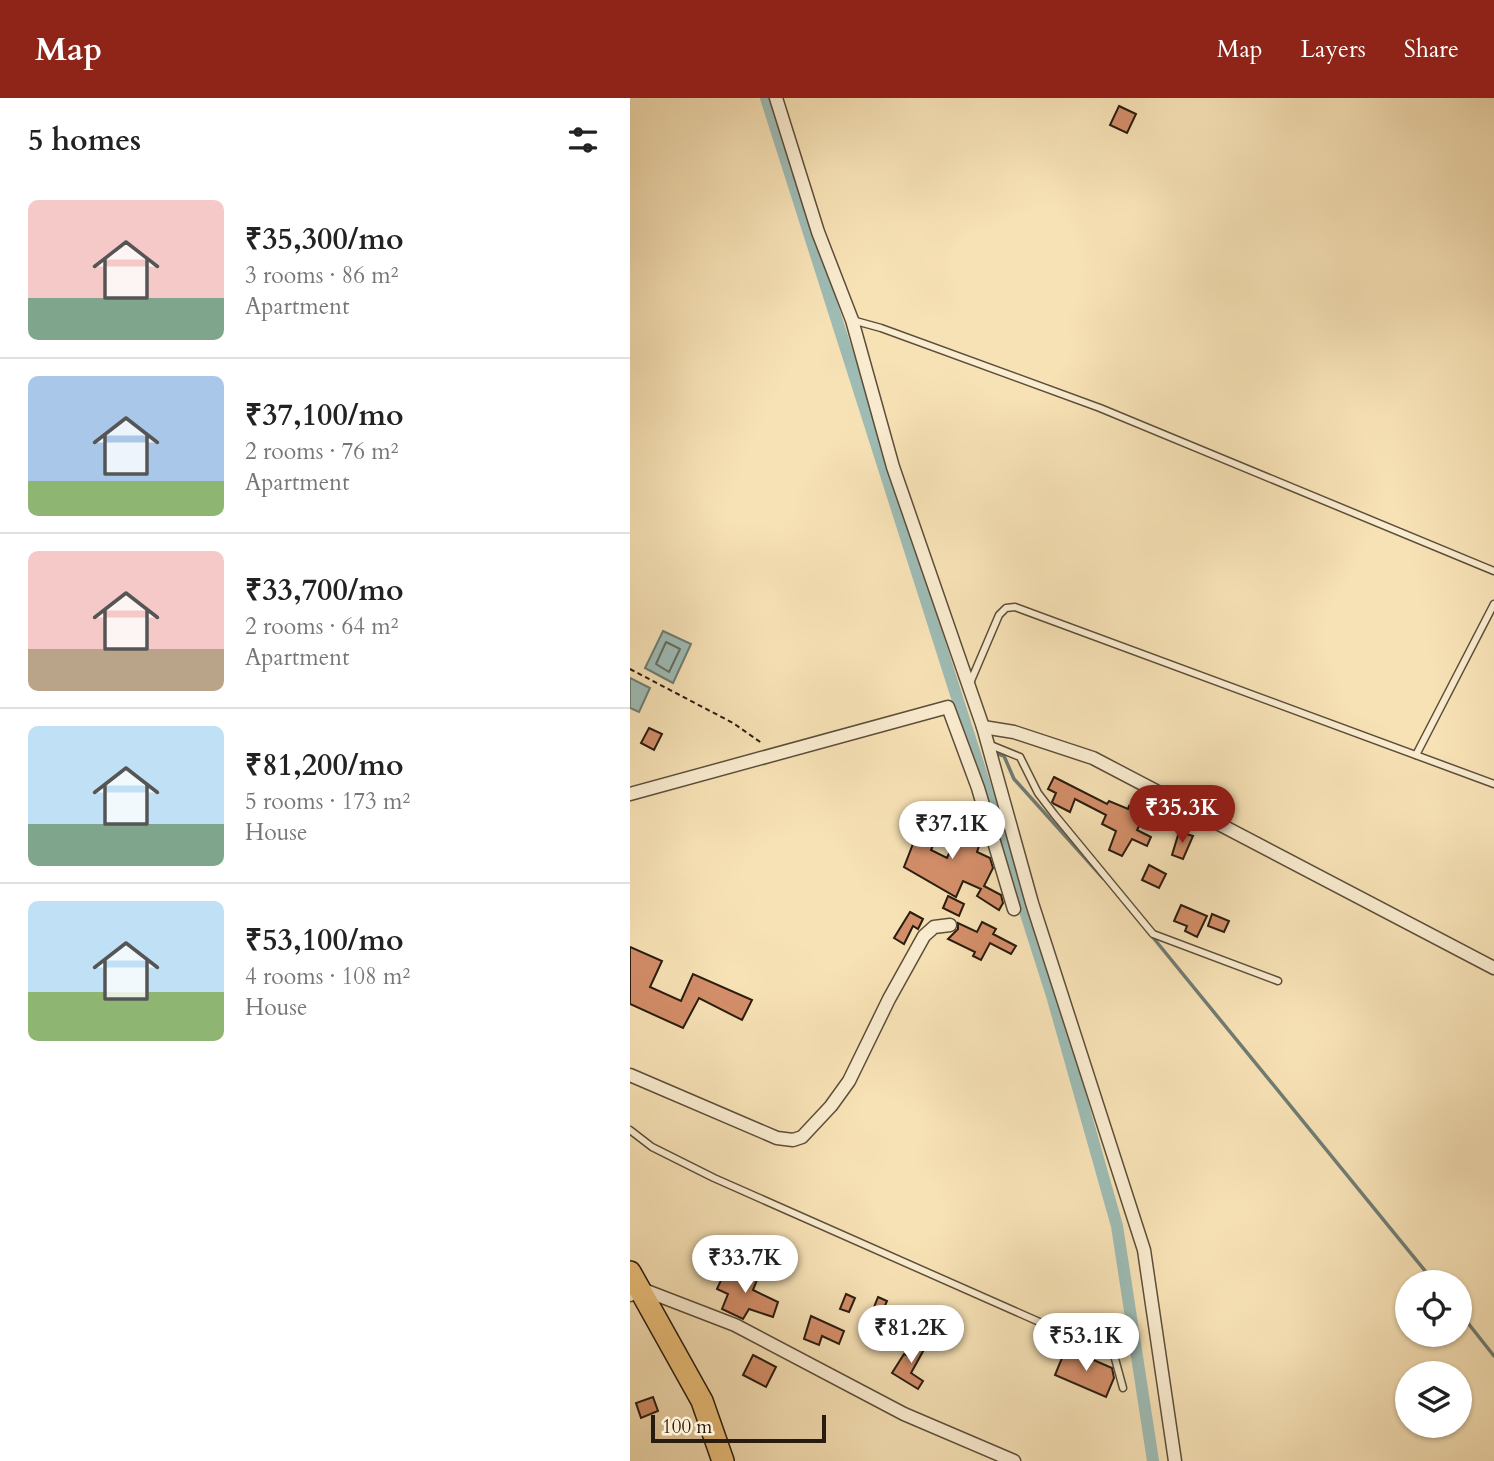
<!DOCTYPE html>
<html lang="en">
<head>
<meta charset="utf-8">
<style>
	body { margin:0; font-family:Cardo,serif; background:#f6f6f6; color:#222; height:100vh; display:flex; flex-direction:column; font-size:26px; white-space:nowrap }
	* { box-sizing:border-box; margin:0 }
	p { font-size:23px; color:#767676 }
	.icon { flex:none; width:38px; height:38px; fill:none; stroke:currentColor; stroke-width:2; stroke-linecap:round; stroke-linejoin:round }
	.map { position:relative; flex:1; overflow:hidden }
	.sheet { display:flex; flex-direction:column; background:#fff; width:630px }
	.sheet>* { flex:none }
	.controls { position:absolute; left:765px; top:1172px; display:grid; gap:14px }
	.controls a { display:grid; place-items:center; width:77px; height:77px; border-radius:50%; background:#fff; box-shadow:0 2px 5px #0004; font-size:35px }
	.scale { position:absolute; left:21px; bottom:18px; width:175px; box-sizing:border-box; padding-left:7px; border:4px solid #291c0f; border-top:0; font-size:19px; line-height:24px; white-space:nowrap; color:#291c0f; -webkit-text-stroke:5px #faecd0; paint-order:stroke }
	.price { position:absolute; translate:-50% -60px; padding:0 16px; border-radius:24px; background:#fff; color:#222; font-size:23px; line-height:46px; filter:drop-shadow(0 2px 4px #0008) }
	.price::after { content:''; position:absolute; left:50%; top:42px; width:21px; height:16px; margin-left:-10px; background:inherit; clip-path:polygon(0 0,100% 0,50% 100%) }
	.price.on { background:#8f2418; color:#fff }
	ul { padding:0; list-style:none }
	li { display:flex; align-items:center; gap:21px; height:175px; padding:0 28px }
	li+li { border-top:2px solid #e0e0e0 }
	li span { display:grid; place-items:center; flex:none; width:196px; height:140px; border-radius:10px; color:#555 }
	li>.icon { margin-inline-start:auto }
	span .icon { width:84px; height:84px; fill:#fffc; stroke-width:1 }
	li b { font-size:30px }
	h2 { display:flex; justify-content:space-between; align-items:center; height:84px; padding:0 28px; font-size:30px }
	header { display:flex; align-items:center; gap:42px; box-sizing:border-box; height:98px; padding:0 35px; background:#8f2418; color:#fff }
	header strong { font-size:33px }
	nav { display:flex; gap:38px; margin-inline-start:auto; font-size:24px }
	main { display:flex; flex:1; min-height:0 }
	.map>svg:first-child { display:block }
</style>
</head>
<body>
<header>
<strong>Map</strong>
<nav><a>Map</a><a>Layers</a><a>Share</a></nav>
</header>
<main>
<section class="sheet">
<h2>5 homes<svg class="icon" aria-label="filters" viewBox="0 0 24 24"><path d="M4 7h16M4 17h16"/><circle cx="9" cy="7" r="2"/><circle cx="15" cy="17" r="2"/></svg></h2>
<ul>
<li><span style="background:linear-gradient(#f6c9c9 70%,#7fa58c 0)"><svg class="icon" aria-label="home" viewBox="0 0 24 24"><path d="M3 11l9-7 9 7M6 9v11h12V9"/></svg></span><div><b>₹35,300/mo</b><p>3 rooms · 86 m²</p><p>Apartment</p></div></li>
<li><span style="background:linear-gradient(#a9c7e8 75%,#8fb573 0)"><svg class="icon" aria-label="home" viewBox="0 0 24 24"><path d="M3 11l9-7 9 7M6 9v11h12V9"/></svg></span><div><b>₹37,100/mo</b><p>2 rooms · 76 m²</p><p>Apartment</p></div></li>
<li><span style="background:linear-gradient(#f6c9c9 70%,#b9a48a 0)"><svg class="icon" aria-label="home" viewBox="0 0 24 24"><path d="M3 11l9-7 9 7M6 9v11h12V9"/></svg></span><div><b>₹33,700/mo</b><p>2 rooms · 64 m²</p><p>Apartment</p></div></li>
<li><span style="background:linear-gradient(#bfe0f5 70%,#7fa58c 0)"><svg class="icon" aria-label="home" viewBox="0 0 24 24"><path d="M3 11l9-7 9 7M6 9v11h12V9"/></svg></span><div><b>₹81,200/mo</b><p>5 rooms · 173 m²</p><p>House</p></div></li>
<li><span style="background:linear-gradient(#bfe0f5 65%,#8fb573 0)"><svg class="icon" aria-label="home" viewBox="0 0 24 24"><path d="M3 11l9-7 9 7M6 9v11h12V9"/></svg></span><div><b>₹53,100/mo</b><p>4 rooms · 108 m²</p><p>House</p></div></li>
</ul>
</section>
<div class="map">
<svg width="864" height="1363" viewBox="0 0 864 1363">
	<rect width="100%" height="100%" fill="#f7e2b6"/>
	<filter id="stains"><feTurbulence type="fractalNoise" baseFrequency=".00286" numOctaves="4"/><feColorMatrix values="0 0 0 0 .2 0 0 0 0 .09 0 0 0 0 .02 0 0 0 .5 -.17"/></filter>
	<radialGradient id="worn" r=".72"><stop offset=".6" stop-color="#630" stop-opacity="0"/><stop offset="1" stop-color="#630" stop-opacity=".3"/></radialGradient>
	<!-- water -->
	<g fill="#9ebcb5" stroke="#6f7c73" stroke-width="2">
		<path d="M 33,533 L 61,546 L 43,585 L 15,570 Z"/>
		<path d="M 0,580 L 20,590 L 9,614 L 0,610 Z"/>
	</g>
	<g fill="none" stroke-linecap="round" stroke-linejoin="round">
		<!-- shore -->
		<path stroke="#646c62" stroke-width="2" d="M 36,544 L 50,551 L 39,574 L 26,566 Z"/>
		<!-- stream -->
		<g stroke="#6f7c73" stroke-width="3.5">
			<path d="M 368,656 L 374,658 L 384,681 L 473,780"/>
			<path d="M 521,837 L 805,1185"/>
			<path d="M 830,1215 L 864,1258"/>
		</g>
		<!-- canal -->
		<path stroke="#9ebcb5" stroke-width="12" d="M 136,0 L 423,901 L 487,1128 L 523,1363"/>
	</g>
	<!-- building -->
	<g fill="#d48f6a" stroke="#291c0f" stroke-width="2" fill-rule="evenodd">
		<path d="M 489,8 L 506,16 L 497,35 L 480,27 Z"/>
		<path d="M 19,630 L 32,636 L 24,652 L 11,645 Z"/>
		<path d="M 424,679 L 477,706 L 479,703 L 498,711 L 499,708 L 515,717 L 507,732 L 521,739 L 517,748 L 502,741 L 492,758 L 479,752 L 486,733 L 472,726 L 476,717 L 445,701 L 440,714 L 424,706 L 422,704 L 426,695 L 418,691 Z"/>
		<path d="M 303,720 L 332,734 L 352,739 L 347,754 L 360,760 L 363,770 L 354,788 L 371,797 L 373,805 L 369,812 L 347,798 L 351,791 L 333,783 L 326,799 L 274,769 L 288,733 L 295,736 ZM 309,734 L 325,742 L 317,760 L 301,752 Z"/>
		<path d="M 549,734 L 563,738 L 553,761 L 542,757 Z"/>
		<path d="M 519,767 L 536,776 L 529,790 L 512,782 Z"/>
		<path d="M 318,798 L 334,806 L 329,818 L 313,810 Z"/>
		<path d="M 551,807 L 577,818 L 567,839 L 555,833 L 557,828 L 544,823 Z"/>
		<path d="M 280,814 L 293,821 L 288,831 L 283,828 L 274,846 L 264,840 Z"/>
		<path d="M 582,816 L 599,823 L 594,834 L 578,828 Z"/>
		<path d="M 352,824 L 366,831 L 363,836 L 386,848 L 381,856 L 360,845 L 351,862 L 343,858 L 345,854 L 318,841 L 328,831 L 328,825 L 347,834 Z"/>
		<path d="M 0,849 L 32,863 L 20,889 L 51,903 L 63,876 L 122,902 L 112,922 L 69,900 L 53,930 L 0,906 Z"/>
		<path d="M 96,1171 L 114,1180 L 117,1172 L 129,1177 L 123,1192 L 148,1204 L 143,1219 L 119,1211 L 113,1221 L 92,1211 L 98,1196 L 87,1191 Z"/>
		<path d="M 216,1196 L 225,1200 L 219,1214 L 210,1211 Z"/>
		<path d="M 248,1199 L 257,1203 L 245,1230 L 237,1227 Z"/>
		<path d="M 181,1218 L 214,1233 L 209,1246 L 192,1238 L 189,1247 L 174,1241 Z"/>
		<path d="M 287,1240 L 297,1246 L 281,1275 L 293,1283 L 288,1291 L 262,1275 L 274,1256 L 278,1258 Z"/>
		<path d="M 436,1250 L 482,1270 L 484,1280 L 476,1299 L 425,1277 Z"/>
		<path d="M 123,1257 L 146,1269 L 136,1289 L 113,1277 Z"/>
		<path d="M 23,1299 L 28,1313 L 11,1320 L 6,1305 Z"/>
	</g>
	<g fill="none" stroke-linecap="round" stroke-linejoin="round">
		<!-- service casing -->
		<g stroke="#5c4e39" stroke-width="9">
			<g id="service">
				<path d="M 222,222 L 251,230 L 470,310 L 864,473"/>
				<path d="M 340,585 L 369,517 L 376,510 L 385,509 L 864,686"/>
				<path d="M 358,646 L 390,659 L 408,695 L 424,716 L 523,836 L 648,883"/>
				<path d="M 786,657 L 864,506"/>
				<path d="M 0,1032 L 22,1049 L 84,1080 L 484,1257 L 493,1290"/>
			</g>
		</g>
		<!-- minor casing -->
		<g stroke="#5c4e39" stroke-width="15">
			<g id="minor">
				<path d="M 146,0 L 188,134 L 222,222 L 263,369 L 353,629 L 402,805 L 514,1152 L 545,1363"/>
				<path d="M 353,629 L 384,634 L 463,660 L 864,870"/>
				<path d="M 0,696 L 318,609 L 348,690 L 384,811"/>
				<path d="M 0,977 L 147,1040 L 163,1042 L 172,1039 L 201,1008 L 219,983 L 259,901 L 294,838 L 304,829 L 320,827"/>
				<path d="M 0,1197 L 9,1190 L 105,1227 L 274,1316 L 384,1363"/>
			</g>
		</g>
		<!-- trunk casing -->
		<g stroke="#291c0f" stroke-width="24">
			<path id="trunk" d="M 0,1174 L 72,1303 L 93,1363"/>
		</g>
		<!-- path -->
		<path stroke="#291c0f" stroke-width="2" stroke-dasharray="5 3.5" stroke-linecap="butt" d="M 0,571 L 103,625 L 133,646"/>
		<!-- service -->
		<use href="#service" stroke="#faecd0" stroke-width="6"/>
		<!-- minor -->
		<use href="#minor" stroke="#faecd0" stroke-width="12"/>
		<!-- trunk -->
		<use href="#trunk" stroke="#ecc17b" stroke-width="21"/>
	</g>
	<rect width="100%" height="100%" filter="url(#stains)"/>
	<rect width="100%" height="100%" fill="url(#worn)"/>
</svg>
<div class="controls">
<a><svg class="icon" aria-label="locate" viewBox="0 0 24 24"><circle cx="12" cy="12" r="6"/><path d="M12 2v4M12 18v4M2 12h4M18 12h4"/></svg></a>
<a><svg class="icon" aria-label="layers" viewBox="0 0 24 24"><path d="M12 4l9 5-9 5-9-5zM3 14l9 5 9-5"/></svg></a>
</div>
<div class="scale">100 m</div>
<b class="price on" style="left:552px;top:747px">₹35.3K</b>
<b class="price" style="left:322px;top:763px">₹37.1K</b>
<b class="price" style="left:115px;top:1197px">₹33.7K</b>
<b class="price" style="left:281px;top:1267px">₹81.2K</b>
<b class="price" style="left:456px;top:1275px">₹53.1K</b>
</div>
</main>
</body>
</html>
